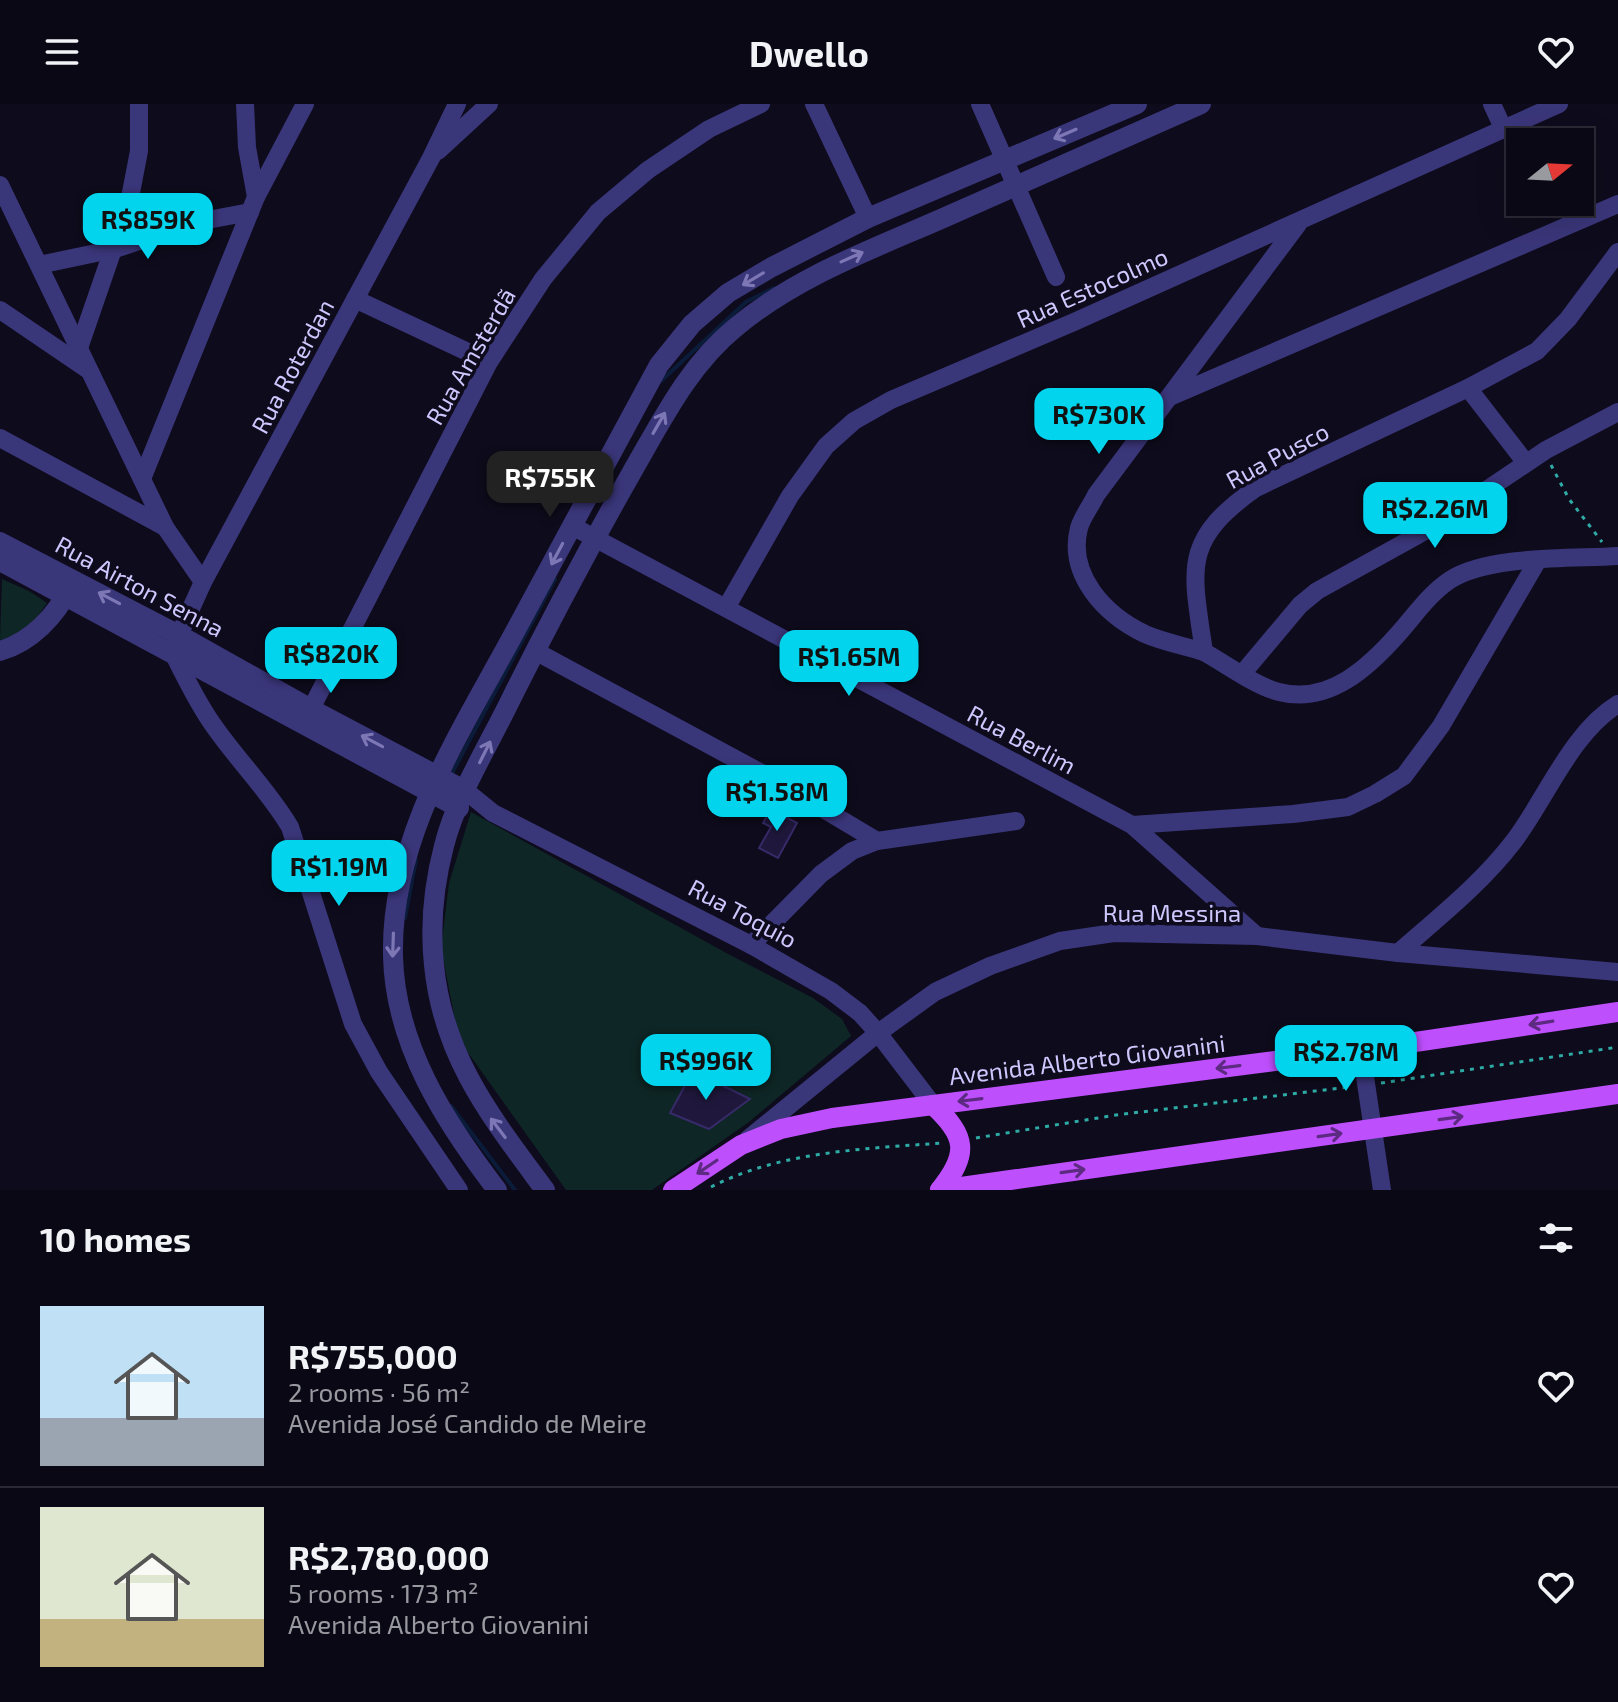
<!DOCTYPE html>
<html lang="en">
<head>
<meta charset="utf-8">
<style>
	body { margin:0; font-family:"Exo 2",sans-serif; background:#181622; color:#f1f3f6; height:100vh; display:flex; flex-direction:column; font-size:30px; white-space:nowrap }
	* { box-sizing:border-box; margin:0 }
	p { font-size:26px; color:#999aa0 }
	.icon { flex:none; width:44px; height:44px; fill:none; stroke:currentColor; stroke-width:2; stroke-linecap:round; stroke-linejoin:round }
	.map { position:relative; height:1086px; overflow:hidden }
	.drawer { display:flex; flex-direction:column; background:#0a0815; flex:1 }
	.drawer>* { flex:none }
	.needle { width:52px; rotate:72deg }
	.fabs { position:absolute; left:1506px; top:24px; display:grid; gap:16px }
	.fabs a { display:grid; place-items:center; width:88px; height:88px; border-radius:0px; background:#0a0815; box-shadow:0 8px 32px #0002,0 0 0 2px #2a2934; font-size:40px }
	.price { position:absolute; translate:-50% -68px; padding:0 18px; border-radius:16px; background:#03d4ee; color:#111; font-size:26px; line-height:52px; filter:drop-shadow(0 2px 4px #0008) }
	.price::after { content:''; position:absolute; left:50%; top:48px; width:24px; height:18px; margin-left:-12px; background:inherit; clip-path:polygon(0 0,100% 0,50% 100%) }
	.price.selected { background:#222; color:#fff }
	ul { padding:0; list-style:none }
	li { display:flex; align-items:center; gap:24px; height:200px; padding:0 40px }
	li+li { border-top:2px solid #2a2934 }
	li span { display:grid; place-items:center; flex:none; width:224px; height:160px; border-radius:0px; color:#555 }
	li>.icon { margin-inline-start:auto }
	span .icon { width:96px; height:96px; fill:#fffc; stroke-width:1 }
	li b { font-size:34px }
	h2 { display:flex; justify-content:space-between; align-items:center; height:96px; padding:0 40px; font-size:34px }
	header { display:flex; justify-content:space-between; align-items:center; height:104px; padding:0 40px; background:#0a0815; font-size:36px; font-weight:700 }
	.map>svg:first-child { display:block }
</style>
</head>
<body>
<header><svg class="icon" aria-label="menu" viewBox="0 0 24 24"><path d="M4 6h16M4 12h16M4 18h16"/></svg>Dwello<svg class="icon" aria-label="heart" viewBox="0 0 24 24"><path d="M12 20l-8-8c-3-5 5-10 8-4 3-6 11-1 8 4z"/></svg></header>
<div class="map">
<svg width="1618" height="1086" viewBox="0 0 1618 1086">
	<rect width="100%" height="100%" fill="#0e0b1c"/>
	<!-- green -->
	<g fill="#0e2625">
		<path d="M 2,475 L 29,487 L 47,499 L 27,528 L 0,536 Z"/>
		<path d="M 471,708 L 730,851 L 813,894 L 842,915 L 851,932 L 749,1018 L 652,1086 L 566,1086 L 459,936 L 441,844 L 449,779 Z"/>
	</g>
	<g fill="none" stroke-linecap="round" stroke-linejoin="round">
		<!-- stream -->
		<g stroke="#0b1c3b" stroke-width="4">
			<path d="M 661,277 L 746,198 L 774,184"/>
			<path d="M 452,669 L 555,475"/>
			<path d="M 405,814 L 416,756"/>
			<path d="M 451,1002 L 515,1086"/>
		</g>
	</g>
	<!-- building -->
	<g fill="#1f183c" stroke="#372a68" stroke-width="2">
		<path d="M 771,705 L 797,719 L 778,754 L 759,744 L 771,723 L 763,719 Z"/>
		<path d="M 693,967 L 750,995 L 709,1025 L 670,1009 Z"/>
	</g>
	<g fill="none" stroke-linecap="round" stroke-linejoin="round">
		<!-- path -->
		<g stroke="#2eaba5" stroke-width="3" stroke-dasharray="4 6" stroke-linecap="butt">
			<path d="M 1062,187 L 1068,203"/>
			<path d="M 1551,361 L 1569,395 L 1602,438"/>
			<path d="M 1381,979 L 1618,943"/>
			<path d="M 976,1034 L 1116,1011 L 1349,983"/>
			<path d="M 711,1083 C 781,1047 864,1045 941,1039"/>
		</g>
		<!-- minor -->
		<g stroke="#3a367a" stroke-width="18">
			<path d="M 245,0 L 247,43 L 256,93"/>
			<path d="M 457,0 L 431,54 L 203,478 L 179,531 L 173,549 C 184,571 195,594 209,615 C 234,653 267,684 290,723 L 353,920 L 379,968 L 459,1086"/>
			<path d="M 814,0 L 868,114"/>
			<path d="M 980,0 L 1056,173"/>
			<path d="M 1492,0 L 1503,24"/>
			<path d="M 438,47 L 489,0"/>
			<path d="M 0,81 L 165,423 L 203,478"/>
			<path d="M 1618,148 L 1568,215 L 1537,247 L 1468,284 L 1256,384 C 1181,437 1192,464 1204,548 C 1226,560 1255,582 1279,588 C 1329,601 1369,563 1399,529 C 1414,512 1430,489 1450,476 C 1488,451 1572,455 1618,452"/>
			<path d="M 39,161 L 115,145 L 197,118 L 250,108"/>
			<path d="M 355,195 L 489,258"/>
			<path d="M 0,206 L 87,265"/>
			<path d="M 79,244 L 129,99 L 139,47 L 139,0"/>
			<path d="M 1468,284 L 1526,359"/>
			<path d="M 1172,292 L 1618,100"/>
			<path d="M 0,334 L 165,423"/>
			<path d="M 142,375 L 256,93 L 305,0"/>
			<path d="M 572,422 L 1132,721 L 1257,832"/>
			<path d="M 726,504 L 790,392 L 826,342 L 854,317 L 891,296 L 1074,218 L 1559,0"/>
			<path d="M 535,547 L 780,679 L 877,737"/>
			<path d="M 1204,548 C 1185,542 1163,538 1145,530 C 1105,511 1067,471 1079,424 C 1082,413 1091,402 1096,391 L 1298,120"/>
			<path d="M 1242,570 L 1300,501 L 1317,487 L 1427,426 L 1546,346 L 1618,308"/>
			<path d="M 311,605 L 489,258 L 543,175 L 598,108 L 648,66 L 709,25 L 761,0"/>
			<path d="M 466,687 L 493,709 L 751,841 L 831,887 L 860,909 L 878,929 L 933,1001"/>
			<path d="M 1132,721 L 1293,710 L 1348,703 L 1375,690 L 1404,672 L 1441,622 L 1538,456"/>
			<path d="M 751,841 L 821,770 L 852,747 L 877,737 L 1016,717"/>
			<path d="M 1398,849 C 1439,813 1481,780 1514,737 C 1547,693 1571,629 1618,600"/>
			<path d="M 1361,946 L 1382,1086"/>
			<path d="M 748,1035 L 878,929 L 935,888 L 990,862 L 1060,837 L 1114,829 L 1257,832 L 1398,849 L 1618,868"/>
		</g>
		<!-- tertiary -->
		<g stroke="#3a367a" stroke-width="20">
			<path d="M 0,438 L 179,531 L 311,605 L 466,687"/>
			<path d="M 0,457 L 459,704"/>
			<path d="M 0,547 C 31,538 56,512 70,483"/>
			<path d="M 497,1086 C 445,1018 395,941 393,852 C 390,732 463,625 518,522 C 565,435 612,348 659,261 L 692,220 L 728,189 L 772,163 L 868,114 L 1137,0"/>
			<path d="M 545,1086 C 492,1014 443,954 434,861 C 430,823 434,780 444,742 C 456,693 490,639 512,593 C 550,517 590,442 632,368 C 662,316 689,261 736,223 C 796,173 870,146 941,115 C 1028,77 1114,38 1201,0"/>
		</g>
		<!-- primary -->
		<g stroke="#be4ffd" stroke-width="20">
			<path d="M 933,1001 C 967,1032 969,1050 940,1086"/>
			<path d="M 673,1086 L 741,1041 L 781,1025 L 832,1014 L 1361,946 L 1618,908"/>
			<path d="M 940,1086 L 1618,990"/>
		</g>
	</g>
	<!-- one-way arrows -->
	<defs><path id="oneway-shaft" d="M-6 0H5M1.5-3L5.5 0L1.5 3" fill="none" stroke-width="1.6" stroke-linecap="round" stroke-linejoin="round" transform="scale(2)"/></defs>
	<g stroke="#7d77b5">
		<use href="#oneway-shaft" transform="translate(1065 30) rotate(157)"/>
		<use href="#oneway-shaft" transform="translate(852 153) rotate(-24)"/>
		<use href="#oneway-shaft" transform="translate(753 175) rotate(149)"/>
		<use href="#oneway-shaft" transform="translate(659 319) rotate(-60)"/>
		<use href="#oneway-shaft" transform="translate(557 450) rotate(118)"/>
		<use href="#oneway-shaft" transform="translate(109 494) rotate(-152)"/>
		<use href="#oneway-shaft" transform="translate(372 637) rotate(-152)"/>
		<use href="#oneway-shaft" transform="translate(485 648) rotate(-63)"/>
		<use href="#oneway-shaft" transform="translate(393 841) rotate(92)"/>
		<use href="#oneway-shaft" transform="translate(498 1024) rotate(-127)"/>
	</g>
	<g stroke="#5d2a81">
		<use href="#oneway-shaft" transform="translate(1541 919) rotate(171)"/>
		<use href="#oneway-shaft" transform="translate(1228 963) rotate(173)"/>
		<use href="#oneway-shaft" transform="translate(970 996) rotate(173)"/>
		<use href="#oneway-shaft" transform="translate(1451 1014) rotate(-8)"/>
		<use href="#oneway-shaft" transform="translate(1330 1031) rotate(-8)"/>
		<use href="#oneway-shaft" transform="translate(707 1063) rotate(146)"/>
		<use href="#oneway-shaft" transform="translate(1073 1067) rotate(-8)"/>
	</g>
	<g text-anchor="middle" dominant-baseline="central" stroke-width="7" stroke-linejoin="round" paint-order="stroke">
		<!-- street labels -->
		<g font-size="24" fill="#cec7fe" stroke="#0e0b1c">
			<text transform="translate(1092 183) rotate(-24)">Rua Estocolmo</text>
			<text transform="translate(470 252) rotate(-60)">Rua Amsterdã</text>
			<text transform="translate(292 262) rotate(-62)">Rua Roterdan</text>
			<text transform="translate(1277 351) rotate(-28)">Rua Pusco</text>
			<text transform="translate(140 482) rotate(28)">Rua Airton Senna</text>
			<text transform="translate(1022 635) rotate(28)">Rua Berlim</text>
			<text x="1172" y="808">Rua Messina</text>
			<text transform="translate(743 809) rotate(28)">Rua Toquio</text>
			<text transform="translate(1087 955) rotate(-7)">Avenida Alberto Giovanini</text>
		</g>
	</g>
</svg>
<div class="fabs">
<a><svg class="needle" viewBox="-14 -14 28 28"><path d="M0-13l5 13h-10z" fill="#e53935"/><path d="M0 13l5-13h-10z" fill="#999aa0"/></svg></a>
</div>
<b class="price" style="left:148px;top:157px">R$859K</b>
<b class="price" style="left:1099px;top:352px">R$730K</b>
<b class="price selected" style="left:550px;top:415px">R$755K</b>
<b class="price" style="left:1435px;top:446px">R$2.26M</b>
<b class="price" style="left:331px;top:591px">R$820K</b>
<b class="price" style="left:849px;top:594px">R$1.65M</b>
<b class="price" style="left:777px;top:729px">R$1.58M</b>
<b class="price" style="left:339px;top:804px">R$1.19M</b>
<b class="price" style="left:1346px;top:989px">R$2.78M</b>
<b class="price" style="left:706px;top:998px">R$996K</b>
</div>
<section class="drawer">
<h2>10 homes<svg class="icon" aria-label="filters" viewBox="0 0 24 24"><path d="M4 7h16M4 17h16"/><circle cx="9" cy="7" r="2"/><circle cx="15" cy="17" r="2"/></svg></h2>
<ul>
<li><span style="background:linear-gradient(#bfe0f5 70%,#9aa5b1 0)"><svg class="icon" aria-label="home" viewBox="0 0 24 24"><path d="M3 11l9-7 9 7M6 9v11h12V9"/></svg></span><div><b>R$755,000</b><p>2 rooms · 56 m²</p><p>Avenida José Candido de Meire</p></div><svg class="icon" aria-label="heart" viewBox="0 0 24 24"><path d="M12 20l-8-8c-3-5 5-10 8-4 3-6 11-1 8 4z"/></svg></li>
<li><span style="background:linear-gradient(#dfe7d0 70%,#c2b280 0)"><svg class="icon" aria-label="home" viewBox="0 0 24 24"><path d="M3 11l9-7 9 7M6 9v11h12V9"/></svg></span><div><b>R$2,780,000</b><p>5 rooms · 173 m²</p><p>Avenida Alberto Giovanini</p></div><svg class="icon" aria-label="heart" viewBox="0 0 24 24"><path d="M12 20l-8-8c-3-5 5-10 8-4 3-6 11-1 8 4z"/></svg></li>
</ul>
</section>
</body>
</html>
